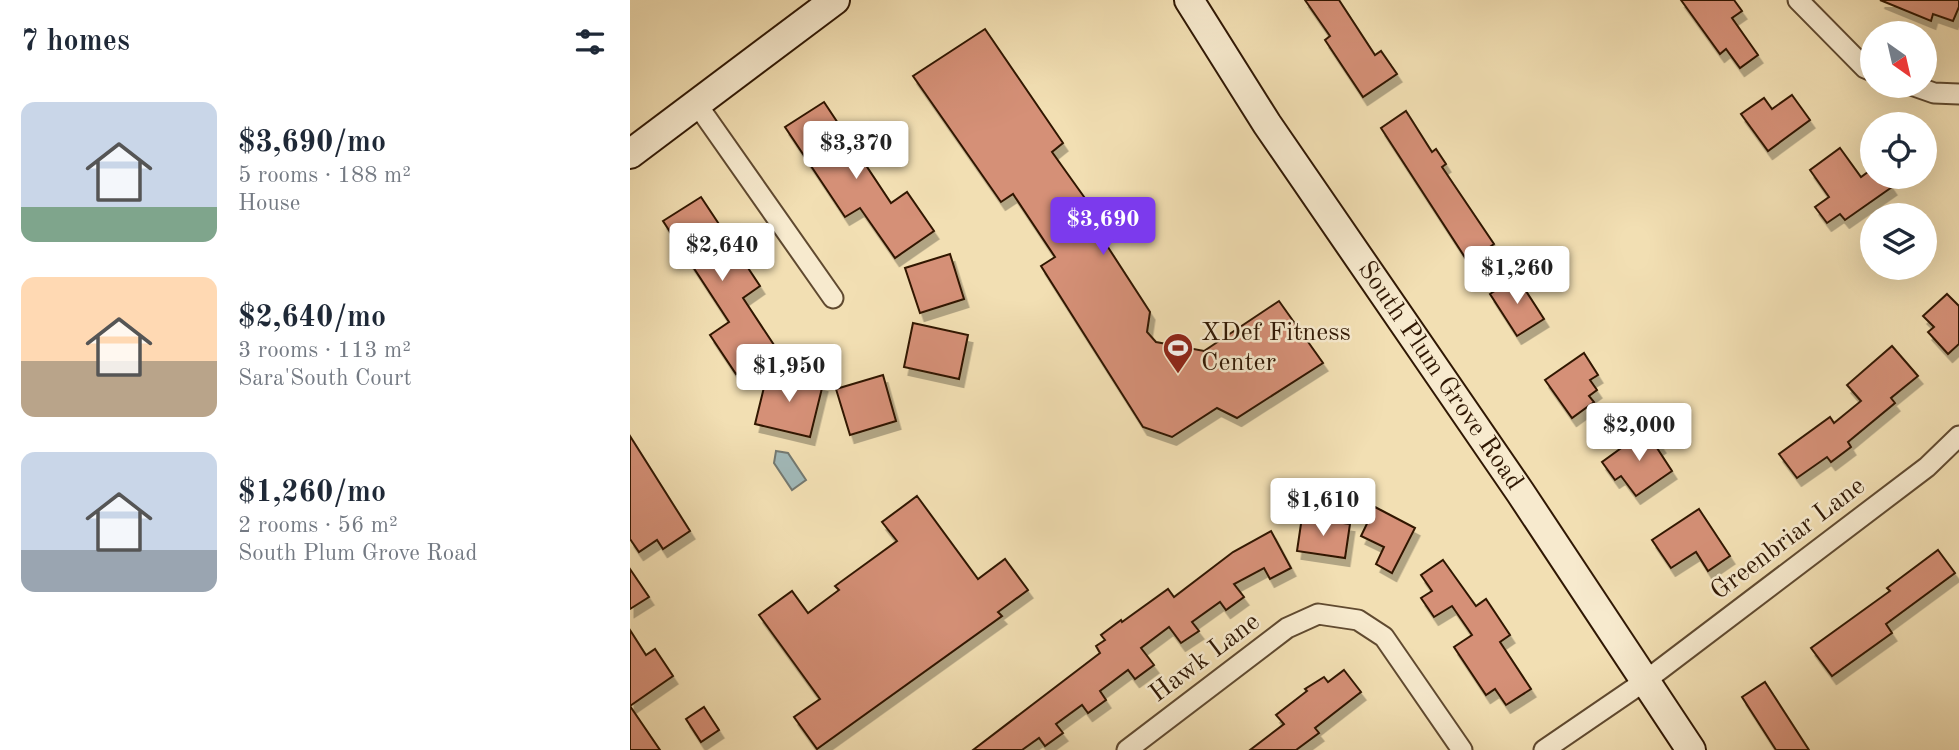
<!DOCTYPE html>
<html lang="en">
<head>
<meta charset="utf-8">
<style>
	body { margin:0; font-family:"Old Standard TT",serif; background:#f6f6f7; color:#1f2937; height:100vh; display:flex; flex-direction:column; font-size:26px; white-space:nowrap }
	* { box-sizing:border-box; margin:0 }
	p { font-size:23px; color:#747a83 }
	.icon { flex:none; width:38px; height:38px; fill:none; stroke:currentColor; stroke-width:2; stroke-linecap:round; stroke-linejoin:round }
	.map { position:relative; flex:1; overflow:hidden }
	.sheet { display:flex; flex-direction:column; background:#fff; width:630px }
	.sheet>* { flex:none }
	.needle { width:46px; rotate:146deg }
	.controls { position:absolute; left:1230px; top:21px; display:grid; gap:14px }
	.controls a { display:grid; place-items:center; width:77px; height:77px; border-radius:50%; background:#fff; box-shadow:0 7px 28px #0002; font-size:35px }
	.price { position:absolute; translate:-50% -60px; padding:0 16px; border-radius:7px; background:#fff; color:#222; font-size:23px; line-height:46px; filter:drop-shadow(0 2px 4px #0008) }
	.price::after { content:''; position:absolute; left:50%; top:42px; width:21px; height:16px; margin-left:-10px; background:inherit; clip-path:polygon(0 0,100% 0,50% 100%) }
	.price.selected { background:#7c3aed; color:#fff }
	ul { padding:0; list-style:none }
	li { display:flex; align-items:center; gap:21px; height:175px; padding:0 21px }
	li span { display:grid; place-items:center; flex:none; width:196px; height:140px; border-radius:14px; color:#555 }
	li>.icon { margin-inline-start:auto }
	span .icon { width:84px; height:84px; fill:#fffc; stroke-width:1 }
	li b { font-size:30px }
	h2 { display:flex; justify-content:space-between; align-items:center; height:84px; padding:0 21px; font-size:30px }
	main { display:flex; flex:1; min-height:0 }
	.map>svg:first-child { display:block }
</style>
</head>
<body>
<main>
<section class="sheet">
<h2>7 homes<svg class="icon" aria-label="filters" viewBox="0 0 24 24"><path d="M4 7h16M4 17h16"/><circle cx="9" cy="7" r="2"/><circle cx="15" cy="17" r="2"/></svg></h2>
<ul>
<li><span style="background:linear-gradient(#c9d6e8 75%,#7fa58c 0)"><svg class="icon" aria-label="home" viewBox="0 0 24 24"><path d="M3 11l9-7 9 7M6 9v11h12V9"/></svg></span><div><b>$3,690/mo</b><p>5 rooms · 188 m²</p><p>House</p></div></li>
<li><span style="background:linear-gradient(#ffd9b3 60%,#b9a48a 0)"><svg class="icon" aria-label="home" viewBox="0 0 24 24"><path d="M3 11l9-7 9 7M6 9v11h12V9"/></svg></span><div><b>$2,640/mo</b><p>3 rooms · 113 m²</p><p>Sara'South Court</p></div></li>
<li><span style="background:linear-gradient(#c9d6e8 70%,#9aa5b1 0)"><svg class="icon" aria-label="home" viewBox="0 0 24 24"><path d="M3 11l9-7 9 7M6 9v11h12V9"/></svg></span><div><b>$1,260/mo</b><p>2 rooms · 56 m²</p><p>South Plum Grove Road</p></div></li>
</ul>
</section>
<div class="map">
<svg width="1329" height="750" viewBox="0 0 1329 750">
	<defs>
		<filter id="shadow"><feDropShadow dx="4.5" dy="8" stdDeviation="0" flood-color="#0004"/></filter>
	</defs>
	<rect width="100%" height="100%" fill="#f2dfb3"/>
	<filter id="stains"><feTurbulence type="fractalNoise" baseFrequency=".00286" numOctaves="4"/><feColorMatrix values="0 0 0 0 .2 0 0 0 0 .09 0 0 0 0 .02 0 0 0 .5 -.17"/></filter>
	<radialGradient id="worn" r=".72"><stop offset=".6" stop-color="#630" stop-opacity="0"/><stop offset="1" stop-color="#630" stop-opacity=".3"/></radialGradient>
	<!-- water -->
	<path fill="#a1b9b9" stroke="#747971" stroke-width="2" d="M 146,451 L 158,453 L 176,480 L 162,490 L 144,463 Z"/>
	<!-- building -->
	<g fill="#d59077" stroke="#301804" stroke-width="2" filter="url(#shadow)">
		<path d="M 675,0 L 709,0 L 745,55 L 751,51 L 767,74 L 733,97 L 695,40 L 700,36 Z"/>
		<path d="M 1051,0 L 1104,0 L 1112,11 L 1102,18 L 1128,55 L 1110,68 L 1096,49 L 1090,54 Z"/>
		<path d="M 1250,0 L 1329,0 L 1329,7 L 1323,21 L 1303,14 L 1301,21 Z"/>
		<path d="M 355,29 L 433,143 L 422,152 L 457,201 L 450,204 L 520,312 L 517,332 L 526,342 L 574,351 L 649,301 L 693,363 L 607,418 L 587,408 L 542,437 L 513,427 L 411,266 L 425,257 L 383,194 L 371,202 L 283,76 Z"/>
		<path d="M 1162,95 L 1180,120 L 1138,151 L 1111,114 L 1134,98 L 1142,109 Z"/>
		<path d="M 194,102 L 261,203 L 277,192 L 304,231 L 265,258 L 230,208 L 215,217 L 155,127 Z"/>
		<path d="M 776,111 L 802,152 L 806,149 L 816,164 L 812,167 L 864,244 L 838,262 L 751,128 Z"/>
		<path d="M 1210,148 L 1231,177 L 1242,169 L 1242,177 L 1255,177 L 1262,187 L 1215,220 L 1210,214 L 1197,223 L 1185,207 L 1199,197 L 1180,170 Z"/>
		<path d="M 71,197 L 130,286 L 113,298 L 146,348 L 106,374 L 80,335 L 99,322 L 33,221 Z"/>
		<path d="M 320,254 L 334,299 L 290,313 L 275,268 Z"/>
		<path d="M 887,277 L 914,319 L 887,336 L 860,294 Z"/>
		<path d="M 1317,294 L 1329,306 L 1329,344 L 1318,354 L 1298,332 L 1304,327 L 1293,316 Z"/>
		<path d="M 283,323 L 338,335 L 329,379 L 274,367 Z"/>
		<path d="M 1262,346 L 1288,376 L 1261,398 L 1265,403 L 1218,442 L 1221,447 L 1201,462 L 1197,457 L 1167,478 L 1149,454 L 1200,417 L 1204,423 L 1231,401 L 1217,385 Z"/>
		<path d="M 954,353 L 968,375 L 960,380 L 967,390 L 959,396 L 964,402 L 942,418 L 915,380 Z"/>
		<path d="M 138,371 L 193,384 L 180,437 L 125,424 Z"/>
		<path d="M 253,375 L 266,421 L 220,435 L 206,389 Z"/>
		<path d="M 1019,428 L 1031,445 L 1027,448 L 1042,471 L 1006,496 L 991,476 L 985,480 L 972,462 Z"/>
		<path d="M 0,436 L 60,531 L 33,549 L 27,540 L 9,552 L 0,539 Z"/>
		<path d="M 287,496 L 348,579 L 375,559 L 398,590 L 368,612 L 372,616 L 187,749 L 164,717 L 190,699 L 129,615 L 162,591 L 178,613 L 209,590 L 205,586 L 267,541 L 252,522 Z"/>
		<path d="M 745,507 L 785,528 L 762,573 L 746,564 L 754,547 L 731,536 Z"/>
		<path d="M 1069,509 L 1100,556 L 1078,571 L 1066,552 L 1041,568 L 1022,540 Z"/>
		<path d="M 672,517 L 720,524 L 715,558 L 667,551 Z"/>
		<path d="M 641,531 L 661,568 L 640,579 L 634,568 L 604,584 L 614,597 L 596,610 L 590,602 L 562,622 L 569,631 L 551,643 L 539,627 L 511,648 L 524,665 L 505,679 L 498,670 L 470,691 L 476,700 L 458,713 L 452,705 L 426,724 L 433,733 L 415,746 L 409,738 L 392,750 L 343,750 L 470,653 L 466,646 L 475,640 L 471,635 L 491,620 L 492,622 L 538,589 L 544,597 L 603,552 Z"/>
		<path d="M 1308,550 L 1325,573 L 1256,624 L 1262,633 L 1202,676 L 1181,648 L 1260,591 L 1257,588 Z"/>
		<path d="M 813,560 L 846,606 L 856,599 L 880,635 L 870,642 L 901,689 L 876,705 L 865,689 L 856,695 L 824,647 L 842,635 L 822,606 L 804,617 L 791,598 L 802,591 L 791,575 Z"/>
		<path d="M 0,569 L 19,597 L 0,609 Z"/>
		<path d="M 0,630 L 16,655 L 25,649 L 43,676 L 0,706 L 30,750 L 0,750 Z"/>
		<path d="M 714,670 L 731,692 L 685,728 L 689,733 L 666,750 L 620,750 L 654,724 L 646,715 L 677,691 L 675,689 L 694,677 L 698,682 Z"/>
		<path d="M 1135,682 L 1179,750 L 1146,750 L 1112,697 Z"/>
		<path d="M 74,707 L 89,730 L 71,742 L 56,719 Z"/>
	</g>
	<g fill="none" stroke-linecap="round" stroke-linejoin="round">
		<!-- street casing -->
		<g stroke="#604a30" stroke-width="23">
			<g id="street">
				<path d="M 1168,0 L 1235,68 L 1242,71"/>
				<path d="M 1284,86 L 1304,93 L 1329,94"/>
				<path d="M 66,103 L 203,298"/>
				<path d="M 497,750 L 657,628 L 688,614 L 728,620 L 754,637 L 832,750"/>
				<path d="M 914,750 L 1015,681 L 1297,467 L 1329,436"/>
			</g>
		</g>
		<!-- secondary casing -->
		<g stroke="#301804" stroke-width="32">
			<g id="secondary">
				<path id="s1" d="M 559,0 L 637,124 L 890,492 L 1061,750"/>
				<path d="M 0,154 L 205,0"/>
			</g>
		</g>
		<!-- street -->
		<use href="#street" stroke="#f7eace" stroke-width="19"/>
		<!-- secondary -->
		<use href="#secondary" stroke="#f7eace" stroke-width="28"/>
	</g>
	<!-- icons -->
	<defs>
		<g id="stadium-pin" transform="scale(1.575)"><path d="M0 17L-7.5 6A9.5 9.5 0 1 1 7.5 6Z" fill="#8f2418" stroke="#f7eace"/><path d="M0-5a6.5 5 0 1 0 0 10a6.5 5 0 1 0 0-10ZM-3.5-1.8h7v3.6h-7Z" fill="#fff"/></g>
	</defs>
	<g fill-rule="evenodd">
		<use href="#stadium-pin" x="548" y="348"/>
	</g>
	<g text-anchor="middle" dominant-baseline="central" stroke-width="5" stroke-linejoin="round" paint-order="stroke">
		<!-- poi labels -->
		<g font-size="26" fill="#301804" stroke="#f7eace" text-anchor="start">
			<text x="571" y="333">XDef Fitness<tspan x="571" dy="30">Center</tspan></text>
		</g>
		<!-- street labels -->
		<g font-size="26" fill="#301804" stroke="#f7eace">
			<text stroke="none"><textPath href="#s1" startOffset="452">South Plum Grove Road</textPath></text>
			<text transform="translate(1158 539) rotate(-37)">Greenbriar Lane</text>
			<text transform="translate(575 658) rotate(-37)">Hawk Lane</text>
		</g>
	</g>
	<rect width="100%" height="100%" filter="url(#stains)"/>
	<rect width="100%" height="100%" fill="url(#worn)"/>
</svg>
<div class="controls">
<a><svg class="needle" viewBox="-14 -14 28 28"><path d="M0-13l5 13h-10z" fill="#e53935"/><path d="M0 13l5-13h-10z" fill="#747a83"/></svg></a>
<a><svg class="icon" aria-label="locate" viewBox="0 0 24 24"><circle cx="12" cy="12" r="6"/><path d="M12 2v4M12 18v4M2 12h4M18 12h4"/></svg></a>
<a><svg class="icon" aria-label="layers" viewBox="0 0 24 24"><path d="M12 4l9 5-9 5-9-5zM3 14l9 5 9-5"/></svg></a>
</div>
<b class="price" style="left:226px;top:181px">$3,370</b>
<b class="price selected" style="left:473px;top:257px">$3,690</b>
<b class="price" style="left:92px;top:283px">$2,640</b>
<b class="price" style="left:887px;top:306px">$1,260</b>
<b class="price" style="left:159px;top:404px">$1,950</b>
<b class="price" style="left:1009px;top:463px">$2,000</b>
<b class="price" style="left:693px;top:538px">$1,610</b>
</div>
</main>
</body>
</html>
